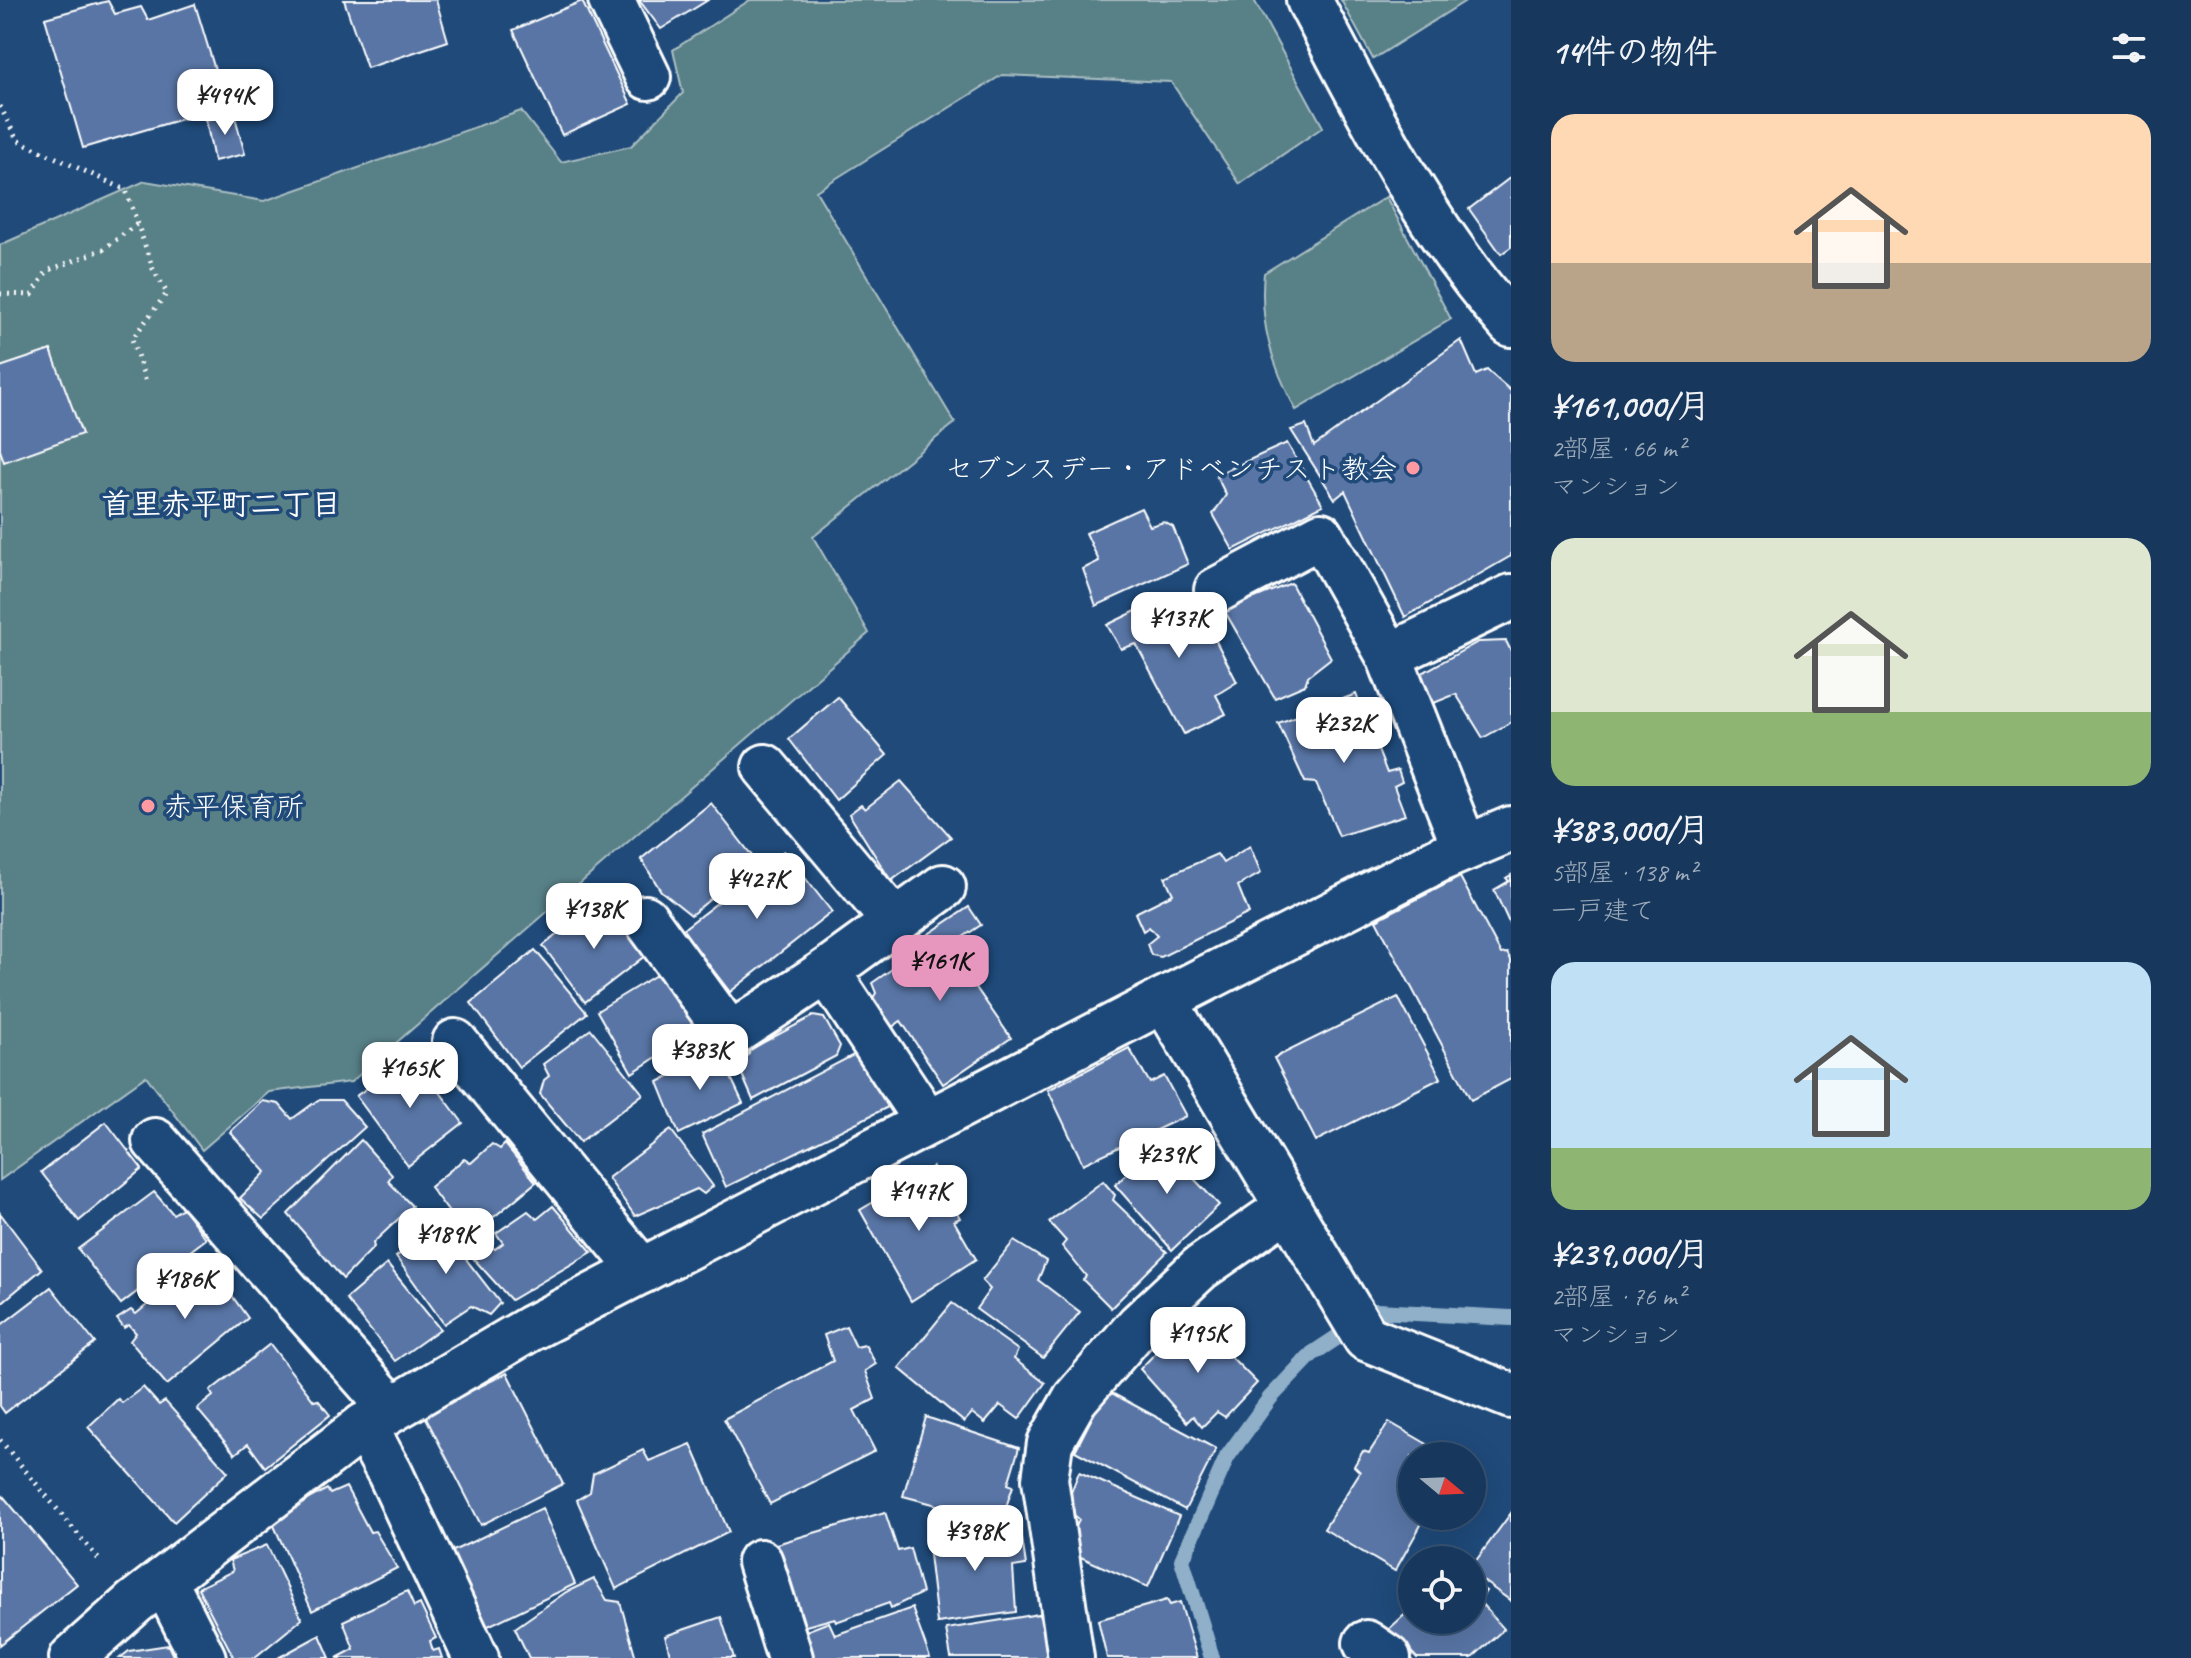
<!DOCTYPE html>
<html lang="ja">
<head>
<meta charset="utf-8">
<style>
	body { margin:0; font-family:Caveat,"Klee One",sans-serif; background:#203f62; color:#f1f3f6; height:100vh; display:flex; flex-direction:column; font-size:30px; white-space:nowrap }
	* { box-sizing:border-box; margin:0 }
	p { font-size:26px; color:#9eacbb }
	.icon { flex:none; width:44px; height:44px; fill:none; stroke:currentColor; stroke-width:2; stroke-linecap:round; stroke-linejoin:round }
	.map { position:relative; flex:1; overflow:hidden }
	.details { display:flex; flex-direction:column; background:#17385c; width:680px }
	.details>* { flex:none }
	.needle { width:52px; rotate:109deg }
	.tools { position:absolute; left:1398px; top:1442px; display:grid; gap:16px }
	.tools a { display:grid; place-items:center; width:88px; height:88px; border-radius:50%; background:#17385c; box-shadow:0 8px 32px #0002,0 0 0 2px #365272; font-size:40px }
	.price { position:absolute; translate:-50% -68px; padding:0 18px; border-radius:16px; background:#fff; color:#222; font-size:26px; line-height:52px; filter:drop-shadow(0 2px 4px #0008) }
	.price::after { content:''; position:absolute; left:50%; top:48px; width:24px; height:18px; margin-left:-12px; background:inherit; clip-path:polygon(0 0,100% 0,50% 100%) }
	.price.selected { background:#e797bd; color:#111 }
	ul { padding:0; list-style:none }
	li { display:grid; align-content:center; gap:16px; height:424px; padding:0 40px }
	li span { display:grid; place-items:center; height:248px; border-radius:24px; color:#555 }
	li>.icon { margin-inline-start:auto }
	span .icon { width:144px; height:144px; fill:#fffc; stroke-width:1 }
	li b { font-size:34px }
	h2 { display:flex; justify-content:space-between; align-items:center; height:96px; padding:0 40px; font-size:34px }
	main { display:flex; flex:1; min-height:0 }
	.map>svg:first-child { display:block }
</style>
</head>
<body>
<main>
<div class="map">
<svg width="1511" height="1658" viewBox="0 0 1511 1658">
	<rect width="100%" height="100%" fill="#1f4a7a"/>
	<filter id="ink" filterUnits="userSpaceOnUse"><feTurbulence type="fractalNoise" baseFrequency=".0125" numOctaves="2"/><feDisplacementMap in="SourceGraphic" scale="16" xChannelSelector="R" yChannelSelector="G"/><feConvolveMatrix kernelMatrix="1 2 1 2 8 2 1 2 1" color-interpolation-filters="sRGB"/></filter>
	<g filter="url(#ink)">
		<!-- green -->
		<g fill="#598087" stroke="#acc0c3" stroke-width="2">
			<path d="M 750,0 L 1254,0 L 1323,127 L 1240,184 L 1171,82 L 1002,75 L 816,191 L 955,423 L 813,537 L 869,633 L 351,1082 L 269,1092 L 202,1150 L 146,1076 L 0,1180 L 0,245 L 145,181 L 264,201 L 521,111 L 561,162 L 631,146 L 683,93 L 673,50 Z"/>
			<path d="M 1341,0 L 1467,0 L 1373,59 Z"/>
			<path d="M 1386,197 L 1451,319 L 1296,410 C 1272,365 1259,323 1264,273 Z"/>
		</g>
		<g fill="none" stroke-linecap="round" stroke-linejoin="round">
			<!-- stream -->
			<path stroke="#90afc8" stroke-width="16" d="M 1212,1658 L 1182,1560 L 1227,1457 L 1270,1398 L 1312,1354 L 1377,1311 L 1511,1318"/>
		</g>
		<!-- building -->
		<g fill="#5975a5" stroke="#fff" stroke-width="2">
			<path d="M 344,0 L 436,0 L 448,41 L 367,68 Z"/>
			<path d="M 639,0 L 708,0 L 661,29 Z"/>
			<path d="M 108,1 L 115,14 L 141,7 L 148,20 L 195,4 L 226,106 L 83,148 L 45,18 Z"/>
			<path d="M 582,1 L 631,104 L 562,135 L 513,30 Z"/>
			<path d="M 234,113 L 245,154 L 214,161 L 206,120 Z"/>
			<path d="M 1511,177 L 1511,247 L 1501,254 L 1469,209 Z"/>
			<path d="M 1461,340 L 1476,375 L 1487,370 L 1511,391 L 1511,556 L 1405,617 L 1345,491 L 1335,499 L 1291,430 L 1306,425 L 1314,446 Z"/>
			<path d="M 51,350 L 82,434 L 4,462 L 0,450 L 0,367 Z"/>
			<path d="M 1287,443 L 1323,505 L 1233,550 L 1213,514 L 1226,495 L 1216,475 Z"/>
			<path d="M 1141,508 L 1150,526 L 1164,522 L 1173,527 L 1188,564 L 1096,606 L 1083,569 L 1099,561 L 1086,533 Z"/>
			<path d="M 1291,583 L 1331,658 L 1308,676 L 1305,685 L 1275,698 L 1224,610 L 1246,595 L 1252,599 Z"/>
			<path d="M 1169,595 L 1183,617 L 1200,610 L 1237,682 L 1216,695 L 1226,714 L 1184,734 L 1136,644 L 1121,649 L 1107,625 Z"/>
			<path d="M 1506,641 L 1511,651 L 1511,722 L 1483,738 L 1456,694 L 1429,705 L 1417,676 L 1478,642 Z"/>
			<path d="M 1356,694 L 1387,773 L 1398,770 L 1402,782 L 1394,786 L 1405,815 L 1339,836 L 1316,783 L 1305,782 L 1278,723 Z"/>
			<path d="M 838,697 L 887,755 L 836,800 L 789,739 Z"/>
			<path d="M 901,781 L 951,837 L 891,881 L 849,814 L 861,805 L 865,809 Z"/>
			<path d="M 711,803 L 756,861 L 691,915 L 661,891 L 641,859 Z"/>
			<path d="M 1250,846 L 1261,873 L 1238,886 L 1249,913 L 1161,957 L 1151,955 L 1147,944 L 1157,936 L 1149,927 L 1143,931 L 1135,913 L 1173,894 L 1165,877 L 1217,854 L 1223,863 Z"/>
			<path d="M 784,851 L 832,912 L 730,992 L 682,930 Z"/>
			<path d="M 1511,875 L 1511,927 L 1494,890 L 1509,881 L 1506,878 Z"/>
			<path d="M 1460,877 L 1501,954 L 1507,953 L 1511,960 L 1511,1079 L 1471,1100 L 1376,920 Z"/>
			<path d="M 600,899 L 646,955 L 585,1002 L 543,946 Z"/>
			<path d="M 969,907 L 981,925 L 948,947 L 1011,1038 L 943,1084 L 901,1021 L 888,1030 L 870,1003 L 876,993 L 872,983 L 925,946 L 924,937 Z"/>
			<path d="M 535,950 L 587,1013 L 519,1067 L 471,1003 Z"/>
			<path d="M 661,972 L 698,1030 L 632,1073 L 597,1011 Z"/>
			<path d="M 1398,997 L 1441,1078 L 1316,1141 L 1274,1058 Z"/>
			<path d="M 813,1016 L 824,1018 L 840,1046 L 836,1056 L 753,1100 L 737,1063 L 749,1054 L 749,1050 Z"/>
			<path d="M 591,1029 L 643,1094 L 580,1142 L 540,1094 L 544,1080 L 549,1076 L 543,1064 Z"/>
			<path d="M 1129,1048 L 1150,1083 L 1164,1076 L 1186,1116 L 1083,1164 L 1048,1090 Z"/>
			<path d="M 718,1050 L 743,1103 L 679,1134 L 658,1082 Z"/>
			<path d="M 861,1051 L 888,1107 L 726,1187 L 702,1134 Z"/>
			<path d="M 413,1056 L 463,1123 L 408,1166 L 356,1096 Z"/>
			<path d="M 318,1100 L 341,1100 L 365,1127 L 263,1219 L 240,1198 L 266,1172 L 230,1132 L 263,1101 L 279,1104 L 292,1119 Z"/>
			<path d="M 106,1122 L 142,1169 L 79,1221 L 41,1172 Z"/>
			<path d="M 671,1130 L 713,1186 L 704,1194 L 697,1189 L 635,1216 L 608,1178 Z"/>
			<path d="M 361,1140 L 392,1175 L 388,1181 L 412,1206 L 373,1243 L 374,1247 L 343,1279 L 288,1214 Z"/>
			<path d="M 1160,1143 L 1219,1205 L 1172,1250 L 1115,1185 Z"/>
			<path d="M 492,1144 L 500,1149 L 505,1144 L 536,1182 L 494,1217 L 479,1212 L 460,1227 L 430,1187 L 464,1159 L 471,1163 Z"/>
			<path d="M 933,1167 L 960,1218 L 954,1221 L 976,1259 L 911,1301 L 860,1210 Z"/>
			<path d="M 1103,1181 L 1115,1195 L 1113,1200 L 1167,1252 L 1111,1308 L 1083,1280 L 1086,1276 L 1062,1246 L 1066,1241 L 1049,1222 Z"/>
			<path d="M 154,1192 L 173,1214 L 183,1208 L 206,1239 L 121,1304 L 78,1249 Z"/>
			<path d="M 553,1206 L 592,1252 L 511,1300 L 473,1258 L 489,1245 L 495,1249 L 503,1243 L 496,1233 L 528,1211 L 537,1219 Z"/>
			<path d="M 0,1213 L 42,1269 L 0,1304 Z"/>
			<path d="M 438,1223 L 500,1303 L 489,1315 L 471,1306 L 444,1324 L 396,1257 Z"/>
			<path d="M 1014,1241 L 1046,1261 L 1038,1280 L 1080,1312 L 1043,1358 L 976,1309 L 990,1289 L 982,1281 Z"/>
			<path d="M 210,1260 L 226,1279 L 230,1293 L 248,1318 L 167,1385 L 130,1341 L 136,1333 L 129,1325 L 124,1328 L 117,1319 L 131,1310 L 136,1314 L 159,1295 L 156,1292 L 185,1271 L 190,1276 Z"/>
			<path d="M 387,1264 L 440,1329 L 395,1361 L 346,1299 Z"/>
			<path d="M 51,1287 L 95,1343 L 5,1413 L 0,1406 L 0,1326 Z"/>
			<path d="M 952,1303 L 1018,1350 L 1014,1359 L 1045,1383 L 1019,1419 L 1000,1405 L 985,1423 L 972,1413 L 964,1422 L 899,1368 Z"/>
			<path d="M 1191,1316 L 1257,1383 L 1225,1417 L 1217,1412 L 1202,1427 L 1193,1416 L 1187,1422 L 1140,1369 Z"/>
			<path d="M 846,1326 L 856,1347 L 865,1345 L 876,1364 L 865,1371 L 875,1399 L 854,1410 L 875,1451 L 770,1504 L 724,1419 L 833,1361 L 824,1335 Z"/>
			<path d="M 270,1344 L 314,1401 L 318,1400 L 330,1415 L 265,1467 L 248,1444 L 235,1454 L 197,1409 L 213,1396 L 210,1391 Z"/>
			<path d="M 507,1373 L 563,1484 L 481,1525 L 424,1414 Z"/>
			<path d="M 143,1387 L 159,1405 L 165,1401 L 228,1472 L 174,1522 L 88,1427 L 118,1399 L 122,1403 Z"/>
			<path d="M 1106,1390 L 1216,1449 L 1185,1510 L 1075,1451 Z"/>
			<path d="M 926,1417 L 1019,1448 L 1008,1484 L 1013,1486 L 1001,1522 L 903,1496 Z"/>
			<path d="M 1389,1422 L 1448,1456 L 1412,1456 L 1412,1516 L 1426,1516 L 1395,1571 L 1324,1529 L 1360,1472 L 1354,1466 L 1363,1451 L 1369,1453 Z"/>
			<path d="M 691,1444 L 729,1532 L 616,1589 L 577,1500 L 590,1492 L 593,1474 L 643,1450 L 649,1461 Z"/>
			<path d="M 1079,1472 L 1179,1516 L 1148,1587 L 1067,1551 L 1079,1519 L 1065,1508 Z"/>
			<path d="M 346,1487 L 370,1532 L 375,1531 L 397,1568 L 312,1611 L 271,1519 L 327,1489 L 330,1494 Z"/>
			<path d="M 3,1496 L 77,1584 L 0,1645 L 0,1499 Z"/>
			<path d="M 542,1508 L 575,1584 L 482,1629 L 449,1553 Z"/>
			<path d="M 885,1512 L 898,1551 L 910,1548 L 922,1593 L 891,1608 L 889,1603 L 836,1622 L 835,1618 L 795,1629 L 773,1545 Z"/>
			<path d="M 1511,1513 L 1511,1601 L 1472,1573 L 1472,1566 Z"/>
			<path d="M 1020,1525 L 1026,1565 L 1013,1567 L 1016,1612 L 937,1623 L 927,1537 Z"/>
			<path d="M 267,1545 L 302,1619 L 254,1658 L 234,1658 L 198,1588 L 233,1571 L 230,1560 Z"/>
			<path d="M 594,1579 L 607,1600 L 620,1602 L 636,1658 L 529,1658 L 515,1628 L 566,1592 Z"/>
			<path d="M 1472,1581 L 1486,1591 L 1479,1601 L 1504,1629 L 1472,1658 L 1417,1658 L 1389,1629 L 1412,1608 L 1412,1620 L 1472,1620 Z"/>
			<path d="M 407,1591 L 414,1607 L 420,1604 L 436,1638 L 430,1641 L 433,1651 L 439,1649 L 442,1658 L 337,1658 L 354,1649 L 343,1621 Z"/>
			<path d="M 1167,1600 L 1170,1605 L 1180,1602 L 1197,1658 L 1107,1658 L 1098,1620 Z"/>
			<path d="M 912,1608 L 930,1658 L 807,1658 L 798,1634 L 829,1622 L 835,1635 Z"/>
			<path d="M 1039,1614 L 1050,1658 L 951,1658 L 946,1629 Z"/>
			<path d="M 721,1617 L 734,1658 L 671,1658 L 665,1636 Z"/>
			<path d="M 320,1635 L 330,1658 L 278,1658 Z"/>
			<path d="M 168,1645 L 174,1658 L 120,1658 L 129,1651 Z"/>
		</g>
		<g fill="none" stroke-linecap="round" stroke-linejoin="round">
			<!-- street casing -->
			<g stroke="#fff" stroke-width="50">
				<g id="street">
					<path d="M 611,0 L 648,77"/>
					<path d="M 1309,0 C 1368,112 1425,228 1511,324"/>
					<path d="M 1217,590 L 1321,535 L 1389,656 L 1465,848"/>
					<path d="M 1389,656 L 1511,597"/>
					<path d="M 765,767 L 895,922"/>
					<path d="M 645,918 L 730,1035 L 827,971 L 927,1122"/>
					<path d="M 827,971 L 943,887"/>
					<path d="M 1164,1000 L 1366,1338 L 1511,1396"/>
					<path d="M 455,1042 L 642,1271"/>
					<path d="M 155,1141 L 392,1409"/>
					<path d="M 364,1426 L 390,1473 L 476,1658"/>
					<path d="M 760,1562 L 790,1658"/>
					<path d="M 164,1580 L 203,1658"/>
					<path d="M 1366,1643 L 1388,1658"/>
					<path d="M 72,1658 L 135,1602 L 364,1426 L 531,1328 L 1164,1000 L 1442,858 L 1511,829"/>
					<path d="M 1071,1658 L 1045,1479 L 1050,1443 L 1075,1399 L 1139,1325 L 1200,1268 L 1288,1207"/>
				</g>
			</g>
			<!-- path -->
			<g stroke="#fff" stroke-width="5" stroke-dasharray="2 6" stroke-linecap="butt">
				<path d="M 0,106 L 17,140 L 126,190 L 153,269 L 167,293 L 132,339 L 146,382"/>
				<path d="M 0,294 L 32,295 L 47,271 L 104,249 L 138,223"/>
				<path d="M 0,1440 L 101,1562"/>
			</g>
			<!-- street -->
			<use href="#street" stroke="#1f4a7a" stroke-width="44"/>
		</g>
	</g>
	<!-- markers -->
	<g fill="#ff9aa2" stroke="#1f4a7a" stroke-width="3">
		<circle cx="1413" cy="468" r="8"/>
		<circle cx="148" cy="806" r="8"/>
	</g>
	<g text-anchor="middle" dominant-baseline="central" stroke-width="7" stroke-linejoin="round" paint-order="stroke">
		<!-- poi labels -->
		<g font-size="28" fill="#fff" stroke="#1f4a7a" text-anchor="end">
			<text x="1397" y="468">セブンスデー・アドベンチスト教会</text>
			<text x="164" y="806" text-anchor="start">赤平保育所</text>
		</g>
		<!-- neighbourhood labels -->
		<g font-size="30" font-weight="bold" fill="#fff" stroke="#1f4a7a">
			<text x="221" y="504">首里赤平町二丁目</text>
		</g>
	</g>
</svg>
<div class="tools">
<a><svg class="needle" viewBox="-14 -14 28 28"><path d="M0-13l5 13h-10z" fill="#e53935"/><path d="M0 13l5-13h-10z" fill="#9eacbb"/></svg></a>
<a><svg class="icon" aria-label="locate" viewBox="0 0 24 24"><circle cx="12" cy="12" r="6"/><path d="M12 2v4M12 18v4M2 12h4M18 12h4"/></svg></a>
</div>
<b class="price" style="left:225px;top:137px">¥494K</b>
<b class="price" style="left:1179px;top:660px">¥137K</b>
<b class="price" style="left:1344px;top:765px">¥232K</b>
<b class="price" style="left:757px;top:921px">¥427K</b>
<b class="price" style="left:594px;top:951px">¥138K</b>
<b class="price selected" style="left:940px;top:1003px">¥161K</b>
<b class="price" style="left:700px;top:1092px">¥383K</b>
<b class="price" style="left:410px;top:1110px">¥165K</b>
<b class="price" style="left:1167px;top:1196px">¥239K</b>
<b class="price" style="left:919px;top:1233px">¥147K</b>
<b class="price" style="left:446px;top:1276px">¥189K</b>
<b class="price" style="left:185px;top:1321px">¥186K</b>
<b class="price" style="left:1198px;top:1375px">¥195K</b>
<b class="price" style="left:975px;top:1573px">¥398K</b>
</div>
<section class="details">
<h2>14件の物件<svg class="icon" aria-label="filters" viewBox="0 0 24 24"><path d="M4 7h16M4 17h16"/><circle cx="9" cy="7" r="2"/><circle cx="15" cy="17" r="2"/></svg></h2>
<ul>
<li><span style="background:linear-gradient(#ffd9b3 60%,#b9a48a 0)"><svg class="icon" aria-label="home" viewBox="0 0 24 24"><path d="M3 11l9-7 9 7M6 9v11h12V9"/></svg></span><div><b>¥161,000/月</b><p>2部屋 · 66 m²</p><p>マンション</p></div></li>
<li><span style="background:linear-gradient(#dfe7d0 70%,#8fb573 0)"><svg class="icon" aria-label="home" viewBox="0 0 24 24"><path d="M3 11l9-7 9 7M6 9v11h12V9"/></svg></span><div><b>¥383,000/月</b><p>5部屋 · 138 m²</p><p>一戸建て</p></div></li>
<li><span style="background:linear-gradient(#bfe0f5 75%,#8fb573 0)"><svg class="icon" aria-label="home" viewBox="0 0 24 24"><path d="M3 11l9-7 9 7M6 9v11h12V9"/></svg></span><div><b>¥239,000/月</b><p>2部屋 · 76 m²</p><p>マンション</p></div></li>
</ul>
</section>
</main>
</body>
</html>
